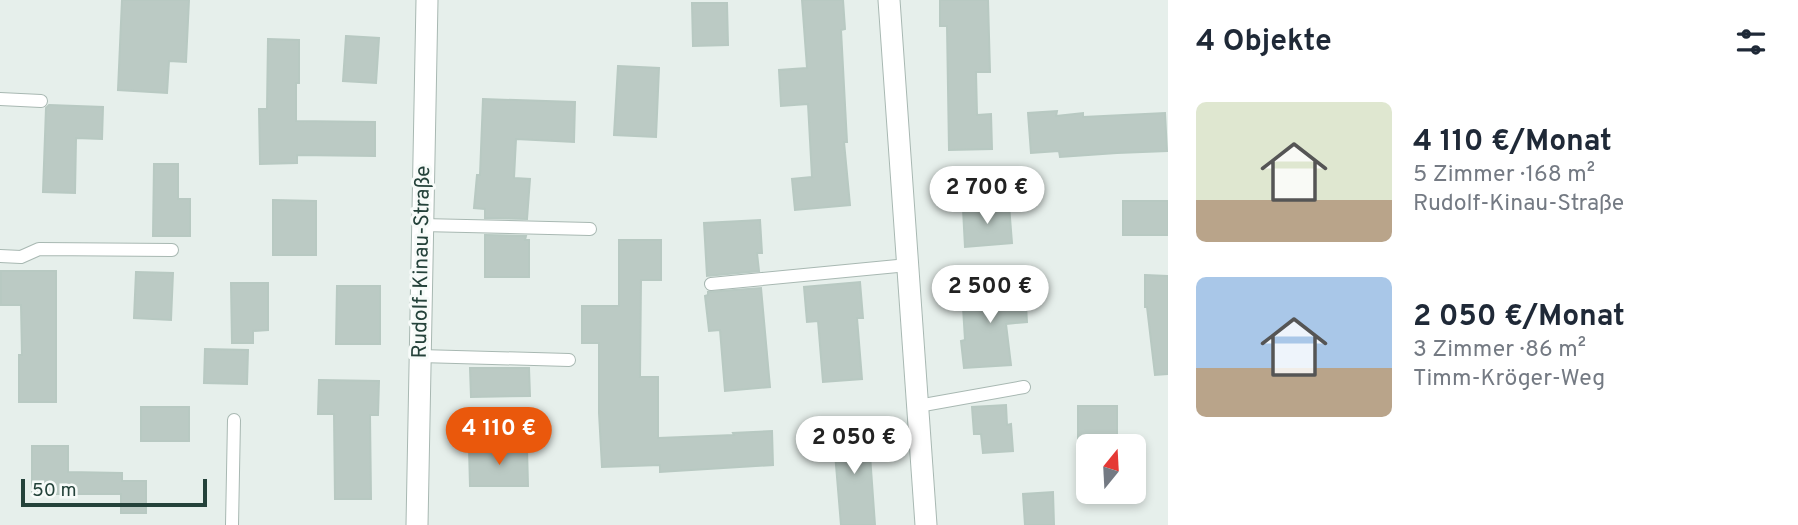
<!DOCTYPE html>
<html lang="de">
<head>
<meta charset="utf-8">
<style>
	body { margin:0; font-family:Overpass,sans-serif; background:#f6f6f7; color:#1f2937; height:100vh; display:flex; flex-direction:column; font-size:26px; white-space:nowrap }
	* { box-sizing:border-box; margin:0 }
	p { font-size:23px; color:#747a83 }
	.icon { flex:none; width:38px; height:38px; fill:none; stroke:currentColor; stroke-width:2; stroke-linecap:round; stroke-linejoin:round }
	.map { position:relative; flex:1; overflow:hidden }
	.panel { display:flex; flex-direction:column; background:#fff; width:630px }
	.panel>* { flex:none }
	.needle { width:46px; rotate:18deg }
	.controls { position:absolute; left:1076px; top:434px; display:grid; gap:14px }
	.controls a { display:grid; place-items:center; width:70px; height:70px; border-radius:10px; background:#fff; box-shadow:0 4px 10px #0003; font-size:35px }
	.scale { position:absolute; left:21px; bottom:18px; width:186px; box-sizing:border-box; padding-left:7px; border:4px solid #24423a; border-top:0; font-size:19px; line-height:24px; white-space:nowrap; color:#24423a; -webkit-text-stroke:5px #f7fbf9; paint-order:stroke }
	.price { position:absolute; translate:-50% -60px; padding:0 16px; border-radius:24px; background:#fff; color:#222; font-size:23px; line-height:46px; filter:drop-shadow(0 2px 4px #0008) }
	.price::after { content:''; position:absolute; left:50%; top:42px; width:21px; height:16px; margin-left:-10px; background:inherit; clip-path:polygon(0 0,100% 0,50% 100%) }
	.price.selected { background:#ea580c; color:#fff }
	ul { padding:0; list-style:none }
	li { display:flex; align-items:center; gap:21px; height:175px; padding:0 28px }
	li span { display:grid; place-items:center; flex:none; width:196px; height:140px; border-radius:10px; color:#555 }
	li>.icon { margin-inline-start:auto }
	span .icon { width:84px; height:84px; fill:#fffc; stroke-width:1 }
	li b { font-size:30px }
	h2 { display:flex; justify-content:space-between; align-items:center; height:84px; padding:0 28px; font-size:30px }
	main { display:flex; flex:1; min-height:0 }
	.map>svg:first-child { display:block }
</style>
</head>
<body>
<main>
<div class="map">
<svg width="1168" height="525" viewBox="0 0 1168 525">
	<rect width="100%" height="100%" fill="#e6efeb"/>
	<!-- building -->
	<g fill="#bbcac4" stroke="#b8c9c2" stroke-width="2">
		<path d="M 122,0 L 189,0 L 186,62 L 169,61 L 167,93 L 118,90 Z"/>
		<path d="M 802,0 L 843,0 L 845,29 L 841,30 L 847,142 L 844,142 L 850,205 L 795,210 L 792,179 L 812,177 L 808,104 L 781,106 L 779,70 L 807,68 Z"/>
		<path d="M 940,0 L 988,0 L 990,72 L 976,72 L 977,115 L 991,114 L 992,149 L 949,150 L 947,26 L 940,26 Z"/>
		<path d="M 692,3 L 727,3 L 728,45 L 693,46 Z"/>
		<path d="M 346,36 L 379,38 L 376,83 L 343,81 Z"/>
		<path d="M 268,39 L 299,40 L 299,83 L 296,83 L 296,121 L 375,122 L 375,156 L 297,155 L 297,163 L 260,164 L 259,109 L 267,109 Z"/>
		<path d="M 618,66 L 659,68 L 656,137 L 614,135 Z"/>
		<path d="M 483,99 L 575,102 L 574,142 L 516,139 L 514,178 L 530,179 L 527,219 L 485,218 L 485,209 L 474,208 L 477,175 L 480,175 Z"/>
		<path d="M 49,105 L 103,107 L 102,139 L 76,138 L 75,193 L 43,192 L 46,108 Z"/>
		<path d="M 1057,111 L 1056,116 L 1083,113 L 1083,117 L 1165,113 L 1167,151 L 1117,153 L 1060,157 L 1059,151 L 1031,153 L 1028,113 Z"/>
		<path d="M 154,164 L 178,164 L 178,199 L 190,199 L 190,236 L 153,236 Z"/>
		<path d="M 273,200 L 316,201 L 316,255 L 273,255 Z"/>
		<rect x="1123" y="201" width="45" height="34"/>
		<path d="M 1009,205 L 1012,243 L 965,247 L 963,209 Z"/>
		<path d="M 760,220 L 762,253 L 757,253 L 759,271 L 707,276 L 704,223 Z"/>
		<path d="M 485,235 L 526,236 L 525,240 L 529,240 L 529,277 L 485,277 Z"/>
		<path d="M 619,240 L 661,240 L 661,280 L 641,280 L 640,377 L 658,377 L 658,438 L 734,435 L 733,433 L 772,431 L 773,465 L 660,472 L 660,465 L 602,467 L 599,413 L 599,343 L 582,343 L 582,306 L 619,306 Z"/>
		<path d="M 1,271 L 56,271 L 56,402 L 19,402 L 19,355 L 22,355 L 21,305 L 1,305 Z"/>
		<path d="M 136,272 L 173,273 L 171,320 L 134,318 Z"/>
		<path d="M 1145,275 L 1168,276 L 1168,374 L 1155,375 L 1147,307 L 1145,307 Z"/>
		<path d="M 860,282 L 863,318 L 857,318 L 862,379 L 823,382 L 818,321 L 807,322 L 804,287 Z"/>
		<path d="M 231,283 L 268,283 L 268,330 L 253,331 L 253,343 L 232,343 Z"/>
		<path d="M 337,286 L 380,286 L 380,344 L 336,344 Z"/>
		<path d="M 761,288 L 770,387 L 725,391 L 720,330 L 709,331 L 705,296 L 708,295 L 708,292 Z"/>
		<path d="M 1025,289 L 1027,322 L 1006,324 L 1011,365 L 964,368 L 961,341 L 965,340 L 962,291 Z"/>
		<path d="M 205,349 L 248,350 L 247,384 L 204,383 Z"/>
		<path d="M 470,368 L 529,368 L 530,396 L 471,397 Z"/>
		<path d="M 319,380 L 379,381 L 378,415 L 370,415 L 371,499 L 335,499 L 334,414 L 318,414 Z"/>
		<path d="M 1006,405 L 1007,425 L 1011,424 L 1013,451 L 983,453 L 981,434 L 974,434 L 972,407 Z"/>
		<rect x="1078" y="406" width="39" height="40"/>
		<rect x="141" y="407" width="48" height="34"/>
		<path d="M 868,427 L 875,525 L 841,525 L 833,429 Z"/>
		<path d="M 32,446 L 68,446 L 68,472 L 122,473 L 122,481 L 146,481 L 146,513 L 121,513 L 121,494 L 32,494 Z"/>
		<path d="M 469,448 L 527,448 L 528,486 L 470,486 Z"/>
		<path d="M 1053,492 L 1054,525 L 1025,525 L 1023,494 Z"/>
	</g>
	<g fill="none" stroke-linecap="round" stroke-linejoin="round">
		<!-- service casing -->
		<g stroke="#a8b8b2" stroke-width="14">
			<g id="service">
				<path d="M 0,99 L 41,101"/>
				<path d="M 422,225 L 590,229"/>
				<path d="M 0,256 L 21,257 L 39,249 L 172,250"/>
				<path d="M 711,284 L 908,265"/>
				<path d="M 420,356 L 569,360"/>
				<path d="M 918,406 L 1024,387"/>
				<path d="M 232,525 L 234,420"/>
			</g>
		</g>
		<!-- minor casing -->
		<g stroke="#a8b8b2" stroke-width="23">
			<g id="minor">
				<path d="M 889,0 L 926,525"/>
				<path d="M 417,525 L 427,0"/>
			</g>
		</g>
		<!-- service -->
		<use href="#service" stroke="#fff" stroke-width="12"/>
		<!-- minor -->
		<use href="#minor" stroke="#fff" stroke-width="21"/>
	</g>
	<g text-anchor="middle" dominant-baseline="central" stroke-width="6" stroke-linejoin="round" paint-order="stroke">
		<!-- street labels -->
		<g font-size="21" fill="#24423a" stroke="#f7fbf9">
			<text transform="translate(422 262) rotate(-89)">Rudolf-Kinau-Straße</text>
		</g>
	</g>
</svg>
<div class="controls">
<a><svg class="needle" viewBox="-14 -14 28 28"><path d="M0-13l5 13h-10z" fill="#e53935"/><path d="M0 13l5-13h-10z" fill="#747a83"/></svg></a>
</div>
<div class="scale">50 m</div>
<b class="price" style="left:987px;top:226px">2 700 €</b>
<b class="price" style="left:990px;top:325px">2 500 €</b>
<b class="price selected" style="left:499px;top:467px">4 110 €</b>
<b class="price" style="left:854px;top:476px">2 050 €</b>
</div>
<section class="panel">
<h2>4 Objekte<svg class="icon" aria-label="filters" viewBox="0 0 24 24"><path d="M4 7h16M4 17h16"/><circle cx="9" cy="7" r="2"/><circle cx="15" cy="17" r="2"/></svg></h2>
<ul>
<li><span style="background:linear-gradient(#dfe7d0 70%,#b9a48a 0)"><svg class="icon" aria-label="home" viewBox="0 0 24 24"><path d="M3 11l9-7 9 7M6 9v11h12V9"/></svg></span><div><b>4 110 €/Monat</b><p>5 Zimmer · 168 m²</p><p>Rudolf-Kinau-Straße</p></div></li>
<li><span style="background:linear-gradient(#a9c7e8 65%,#b9a48a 0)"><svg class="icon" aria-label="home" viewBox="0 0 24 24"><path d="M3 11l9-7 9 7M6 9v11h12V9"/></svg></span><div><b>2 050 €/Monat</b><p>3 Zimmer · 86 m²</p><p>Timm-Kröger-Weg</p></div></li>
</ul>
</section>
</main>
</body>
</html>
